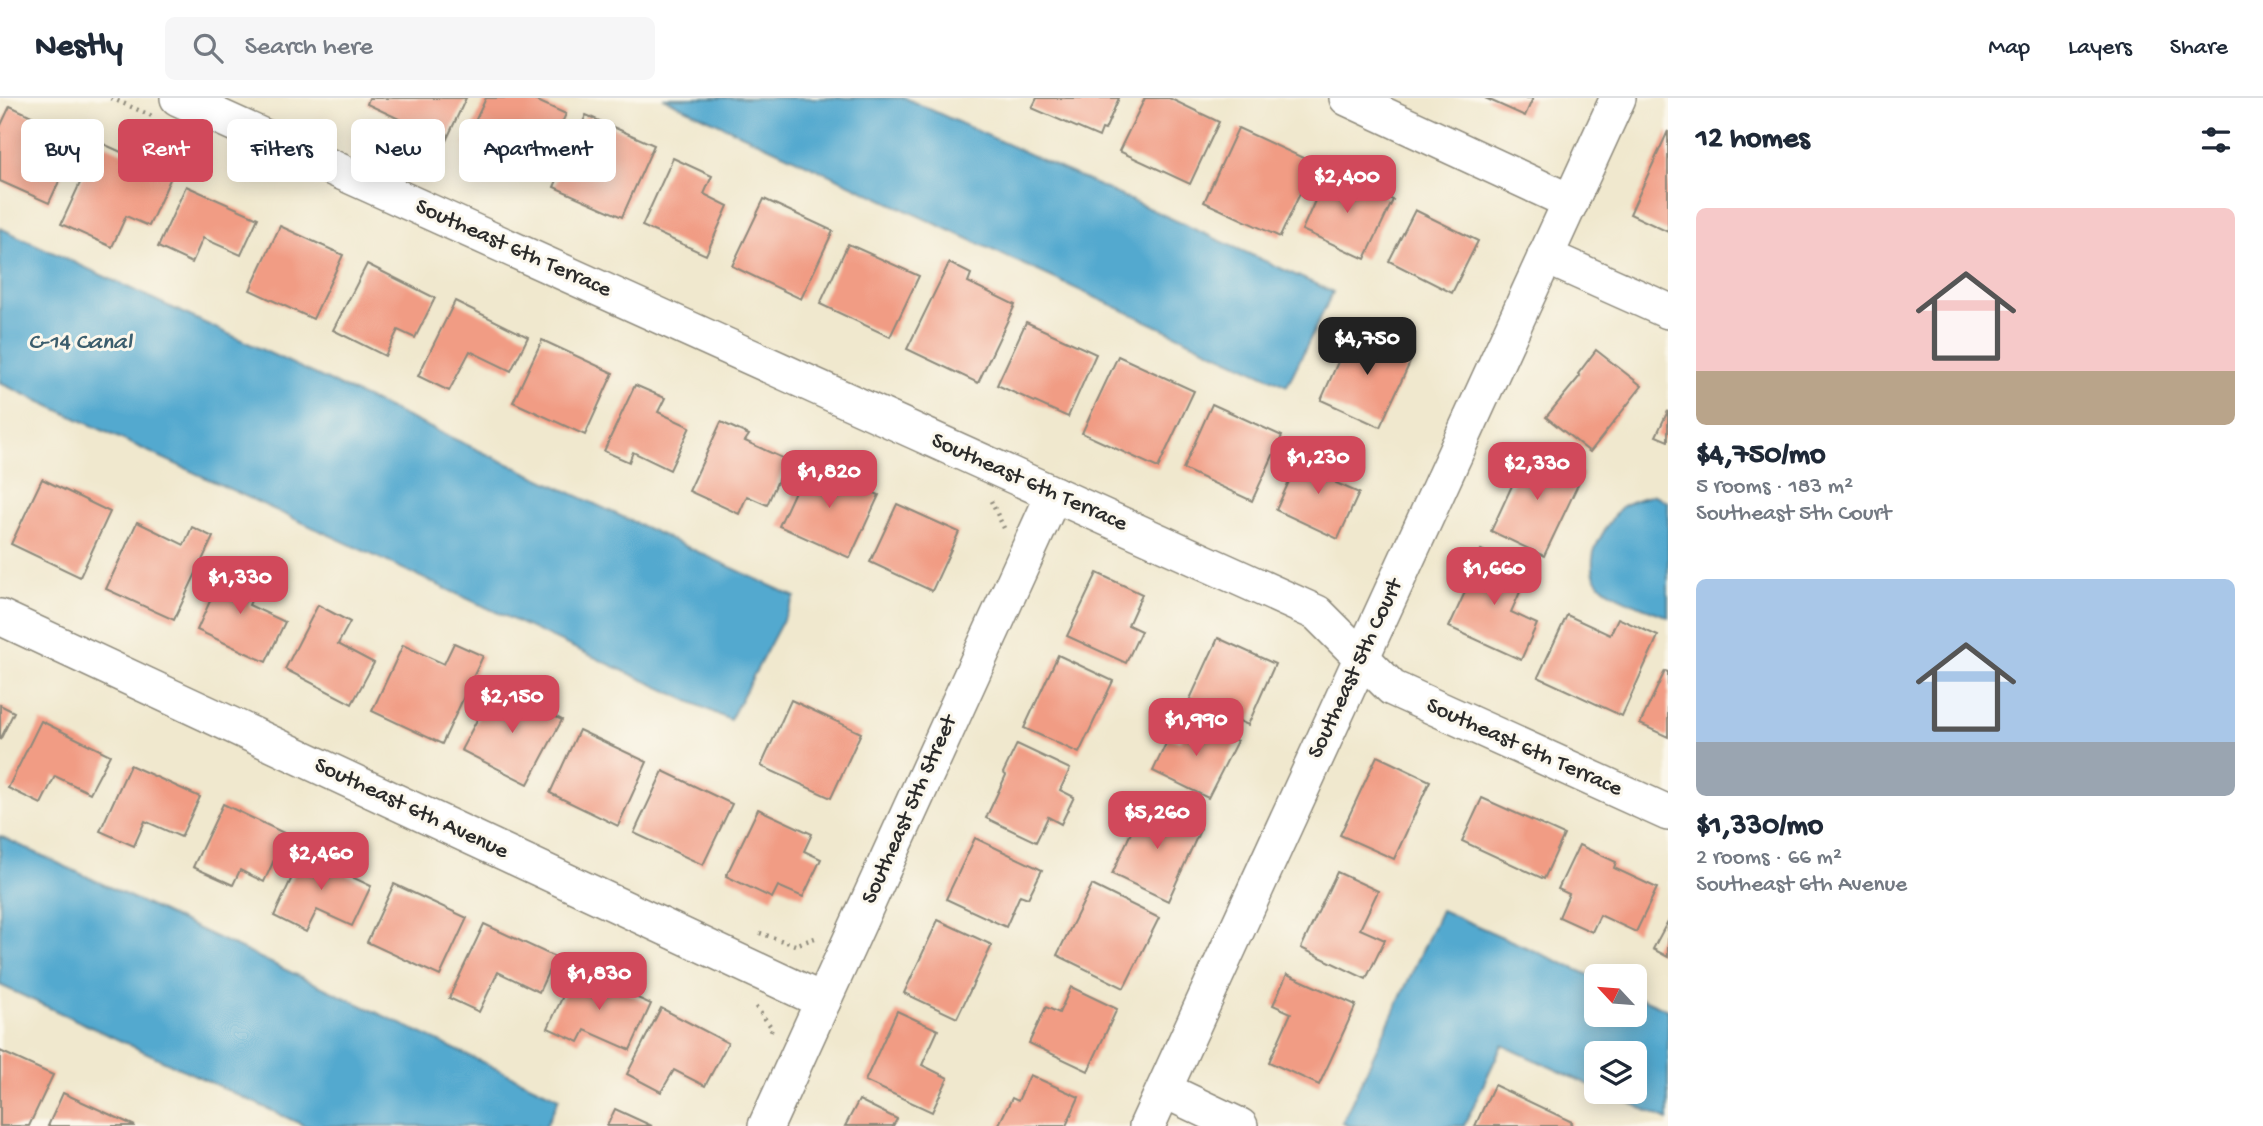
<!DOCTYPE html>
<html lang="en">
<head>
<meta charset="utf-8">
<style>
	body { margin:0; font-family:"Gochi Hand",sans-serif; background:#f6f6f7; color:#1f2937; height:100vh; display:flex; flex-direction:column; font-size:26px; white-space:nowrap }
	* { box-sizing:border-box; margin:0 }
	p { font-size:23px; color:#747a83 }
	.icon { flex:none; width:38px; height:38px; fill:none; stroke:currentColor; stroke-width:2; stroke-linecap:round; stroke-linejoin:round }
	.map { position:relative; flex:1; overflow:hidden }
	.sheet { display:flex; flex-direction:column; background:#fff; width:595px }
	.sheet>* { flex:none }
	.banner { position:absolute; left:21px; top:21px; width:665px; height:63px; display:flex; gap:14px }
	.needle { width:46px; rotate:296deg }
	.fabs { position:absolute; left:1584px; top:866px; display:grid; gap:14px }
	.fabs a { display:grid; place-items:center; width:63px; height:63px; border-radius:10px; background:#fff; box-shadow:0 4px 18px #0003; font-size:35px }
	.price { position:absolute; translate:-50% -60px; padding:0 16px; border-radius:14px; background:#d1495b; color:#fff; font-size:23px; line-height:46px; filter:drop-shadow(0 2px 4px #0008) }
	.price::after { content:''; position:absolute; left:50%; top:42px; width:21px; height:16px; margin-left:-10px; background:inherit; clip-path:polygon(0 0,100% 0,50% 100%) }
	.price.current { background:#222; color:#fff }
	ul { padding:0; list-style:none }
	li { display:grid; align-content:center; gap:14px; height:371px; padding:0 28px }
	li span { display:grid; place-items:center; height:217px; border-radius:10px; color:#555 }
	li>.icon { margin-inline-start:auto }
	span .icon { width:126px; height:126px; fill:#fffc; stroke-width:1 }
	li b { font-size:30px }
	h2 { display:flex; justify-content:space-between; align-items:center; height:84px; padding:0 28px; font-size:30px }
	.tag { padding:0 24px; border-radius:10px; background:#fff; box-shadow:0 4px 18px #0003; font-size:24px; line-height:63px }
	.tag.current { background:#d1495b; color:#fff }
	header { display:flex; align-items:center; gap:42px; box-sizing:border-box; height:98px; padding:0 35px; background:#fff; border-bottom:2px solid #e0e1e3 }
	header strong { font-size:33px }
	nav { display:flex; gap:38px; margin-inline-start:auto; font-size:24px }
	.search { width:490px; height:63px; background:#f6f6f7; display:flex; align-items:center; gap:18px; box-sizing:border-box; padding:0 24px; border-radius:10px; color:#747a83; font-size:26px }
	main { display:flex; flex:1; min-height:0 }
	.map>svg:first-child { display:block }
</style>
</head>
<body>
<header>
<strong>Nestly</strong>
<div class="search"><svg class="icon" aria-label="search" viewBox="0 0 24 24"><circle cx="10" cy="10" r="6"/><path d="M15 15l6 6"/></svg>Search here</div>
<nav><a>Map</a><a>Layers</a><a>Share</a></nav>
</header>
<main>
<div class="map">
<svg width="1668" height="1028" viewBox="0 0 1668 1028">
	<rect width="100%" height="100%" fill="#fbf7ec"/>
	<filter id="ink" filterUnits="userSpaceOnUse"><feTurbulence type="fractalNoise" baseFrequency=".0143" numOctaves="2"/><feDisplacementMap in="SourceGraphic" scale="14" xChannelSelector="R" yChannelSelector="G"/><feConvolveMatrix kernelMatrix="1 2 1 2 8 2 1 2 1" color-interpolation-filters="sRGB"/></filter>
	<filter id="wash" filterUnits="userSpaceOnUse"><feTurbulence type="fractalNoise" baseFrequency=".00686" numOctaves="4" result="noise"/><feDisplacementMap in="SourceGraphic" scale="28" xChannelSelector="R" yChannelSelector="G"/><feGaussianBlur stdDeviation="1.57" result="paint"/><feColorMatrix in="noise" values="0 0 0 0 0 0 0 0 0 0 0 0 0 0 0 0 0 1.4 0 .05"/><feComposite in="paint" operator="in"/></filter>
	<g filter="url(#wash)">
		<rect width="100%" height="100%" fill="#f0e8ce"/>
		<!-- water -->
		<g fill="#52a9cf" stroke="#3e6a7d" stroke-width="2">
			<path d="M 663,0 L 905,0 L 1333,194 L 1287,288 Z"/>
			<path d="M 0,130 L 795,499 L 730,622 L 0,285 Z"/>
			<path d="M 1654,397 L 1668,404 L 1668,519 C 1650,511 1605,498 1596,481 C 1592,474 1592,462 1594,454 C 1597,444 1614,414 1623,408 C 1632,402 1643,400 1654,397 Z"/>
			<path d="M 0,738 L 559,1000 L 546,1028 L 305,1028 L 0,887 Z"/>
			<path d="M 1441,812 L 1596,880 L 1596,917 L 1634,917 L 1635,897 L 1668,912 L 1668,1022 L 1605,994 L 1634,994 L 1634,956 L 1596,956 L 1596,990 L 1502,947 L 1464,1028 L 1349,1028 L 1342,1025 Z"/>
		</g>
		<g id="blocks">
			<!-- building -->
			<g fill="#f19c84">
				<path d="M 369,0 L 466,0 L 446,43 L 367,6 Z"/>
				<path d="M 486,0 L 531,0 L 566,16 L 536,81 L 464,47 Z"/>
				<path d="M 1037,0 L 1119,0 L 1105,32 L 1102,31 L 1099,39 L 1032,10 Z"/>
				<path d="M 1145,0 L 1169,0 L 1219,24 L 1190,86 L 1119,53 Z"/>
				<path d="M 1485,0 L 1533,0 L 1525,18 Z"/>
				<path d="M 10,8 L 53,28 L 55,24 L 81,36 L 49,105 L 0,83 L 0,29 Z"/>
				<path d="M 586,17 L 654,47 L 622,119 L 554,89 Z"/>
				<path d="M 1238,30 L 1314,65 L 1280,139 L 1204,104 Z"/>
				<path d="M 1668,33 L 1668,134 L 1630,116 Z"/>
				<path d="M 99,44 L 172,77 L 149,128 L 126,118 L 112,149 L 61,126 Z"/>
				<path d="M 673,60 L 712,78 L 704,96 L 728,108 L 706,157 L 642,128 Z"/>
				<path d="M 1328,73 L 1393,102 L 1365,161 L 1302,132 Z"/>
				<path d="M 186,88 L 258,120 L 241,157 L 203,140 L 192,165 L 158,149 Z"/>
				<path d="M 764,101 L 833,133 L 801,201 L 732,168 Z"/>
				<path d="M 1415,112 L 1478,143 L 1452,195 L 1389,163 Z"/>
				<path d="M 280,128 L 343,157 L 313,221 L 250,192 Z"/>
				<path d="M 848,146 L 919,178 L 890,239 L 820,206 Z"/>
				<path d="M 949,165 L 971,176 L 968,184 L 1015,207 L 978,285 L 907,251 Z"/>
				<path d="M 367,166 L 435,200 L 415,240 L 398,232 L 385,258 L 333,232 Z"/>
				<path d="M 455,203 L 528,239 L 511,273 L 470,253 L 449,293 L 418,278 Z"/>
				<path d="M 1026,224 L 1096,256 L 1068,319 L 997,287 Z"/>
				<path d="M 1354,228 L 1414,256 L 1380,329 L 1321,302 Z"/>
				<path d="M 542,242 L 613,275 L 585,337 L 513,304 Z"/>
				<path d="M 1596,252 L 1642,288 L 1590,354 L 1546,319 L 1580,278 L 1578,276 Z"/>
				<path d="M 1118,258 L 1194,293 L 1158,370 L 1082,335 Z"/>
				<path d="M 635,287 L 665,300 L 658,314 L 690,329 L 670,372 L 633,354 L 629,364 L 604,353 Z"/>
				<path d="M 1212,306 L 1282,338 L 1252,403 L 1183,371 Z"/>
				<path d="M 1668,313 L 1668,343 L 1656,338 Z"/>
				<path d="M 721,324 L 749,337 L 745,343 L 787,362 L 767,407 L 747,398 L 739,416 L 689,393 Z"/>
				<path d="M 1529,351 L 1583,376 L 1544,458 L 1491,433 Z"/>
				<path d="M 1303,353 L 1342,371 L 1336,385 L 1359,395 L 1338,441 L 1276,412 Z"/>
				<path d="M 808,365 L 879,397 L 850,460 L 779,428 Z"/>
				<path d="M 42,381 L 110,414 L 80,479 L 11,446 Z"/>
				<path d="M 897,406 L 959,434 L 932,493 L 870,464 Z"/>
				<path d="M 137,424 L 184,447 L 192,429 L 213,439 L 174,522 L 106,491 Z"/>
				<path d="M 1481,452 L 1529,474 L 1511,514 L 1537,526 L 1521,562 L 1449,529 L 1471,481 L 1468,480 Z"/>
				<path d="M 227,465 L 261,481 L 249,507 L 285,524 L 266,564 L 197,532 Z"/>
				<path d="M 1097,475 L 1142,496 L 1128,527 L 1141,533 L 1126,565 L 1067,538 Z"/>
				<path d="M 318,507 L 350,524 L 338,546 L 374,565 L 352,606 L 285,571 Z"/>
				<path d="M 1567,517 L 1610,537 L 1618,520 L 1658,538 L 1622,618 L 1538,579 Z"/>
				<path d="M 1218,540 L 1275,566 L 1248,627 L 1190,601 Z"/>
				<path d="M 454,545 L 483,558 L 442,646 L 372,613 L 403,547 L 444,566 Z"/>
				<path d="M 1058,557 L 1113,583 L 1079,655 L 1024,630 Z"/>
				<path d="M 1665,573 L 1668,574 L 1668,639 L 1640,626 Z"/>
				<path d="M 495,588 L 562,622 L 528,686 L 461,652 Z"/>
				<path d="M 791,602 L 861,635 L 831,700 L 761,668 Z"/>
				<path d="M 0,607 L 14,614 L 0,642 Z"/>
				<path d="M 1192,620 L 1237,643 L 1208,700 L 1153,673 L 1169,639 L 1180,644 Z"/>
				<path d="M 41,623 L 110,657 L 90,695 L 55,678 L 41,706 L 8,690 Z"/>
				<path d="M 579,632 L 647,664 L 618,728 L 550,695 Z"/>
				<path d="M 1017,646 L 1070,671 L 1060,692 L 1074,699 L 1061,726 L 1048,719 L 1036,744 L 986,720 L 1006,677 L 1003,675 Z"/>
				<path d="M 1377,658 L 1430,683 L 1394,761 L 1340,737 Z"/>
				<path d="M 130,667 L 200,699 L 181,739 L 145,723 L 134,748 L 100,733 Z"/>
				<path d="M 663,673 L 732,706 L 703,767 L 634,735 Z"/>
				<path d="M 1482,700 L 1564,737 L 1544,781 L 1462,743 Z"/>
				<path d="M 1145,704 L 1201,730 L 1168,803 L 1112,776 Z"/>
				<path d="M 223,706 L 286,736 L 264,784 L 240,772 L 233,787 L 193,769 Z"/>
				<path d="M 758,711 L 812,736 L 804,753 L 821,761 L 803,799 L 778,788 L 772,800 L 726,778 Z"/>
				<path d="M 975,740 L 1042,772 L 1028,800 L 1020,797 L 1006,829 L 946,801 Z"/>
				<path d="M 307,747 L 337,761 L 333,770 L 371,788 L 352,828 L 317,812 L 306,834 L 274,818 Z"/>
				<path d="M 1579,747 L 1616,764 L 1614,770 L 1657,790 L 1636,834 L 1600,817 L 1592,834 L 1559,819 L 1569,796 L 1558,791 Z"/>
				<path d="M 1337,774 L 1378,793 L 1360,831 L 1385,842 L 1366,881 L 1301,850 Z"/>
				<path d="M 394,786 L 467,820 L 440,878 L 367,844 Z"/>
				<path d="M 1092,787 L 1159,820 L 1124,890 L 1057,857 Z"/>
				<path d="M 938,822 L 992,847 L 957,920 L 904,895 Z"/>
				<path d="M 1668,823 L 1668,859 L 1653,851 Z"/>
				<path d="M 484,826 L 555,859 L 539,894 L 498,874 L 479,914 L 449,900 Z"/>
				<path d="M 575,872 L 651,906 L 630,952 L 585,932 L 579,944 L 548,930 Z"/>
				<path d="M 1287,876 L 1356,907 L 1319,987 L 1269,964 L 1291,915 L 1273,907 Z"/>
				<path d="M 1071,889 L 1117,911 L 1088,973 L 1029,945 L 1046,909 L 1059,915 Z"/>
				<path d="M 661,910 L 728,945 L 705,988 L 674,972 L 661,994 L 627,976 Z"/>
				<path d="M 897,913 L 938,932 L 922,967 L 948,980 L 932,1014 L 865,983 Z"/>
				<path d="M 0,953 L 53,977 L 29,1028 L 0,1028 Z"/>
				<path d="M 1030,977 L 1079,999 L 1066,1028 L 998,1028 L 1012,1000 L 1018,1003 Z"/>
				<path d="M 1494,987 L 1572,1024 L 1570,1028 L 1475,1028 Z"/>
				<path d="M 63,995 L 135,1028 L 48,1028 Z"/>
				<path d="M 859,1002 L 897,1021 L 893,1028 L 845,1028 Z"/>
				<path d="M 615,1011 L 652,1028 L 607,1028 Z"/>
			</g>
		</g>
	</g>
	<g filter="url(#ink)">
		<use href="#blocks" fill-opacity="0" stroke="#8e8a7c" stroke-width="2"/>
		<g fill="none" stroke-linecap="round" stroke-linejoin="round">
			<!-- minor casing -->
			<g stroke="#8e8a7c" stroke-width="38">
				<g id="minor">
					<path d="M 178,0 L 1317,515 L 1392,590 L 1668,715"/>
					<path d="M 1347,0 L 1571,104"/>
					<path d="M 1545,158 L 1668,213"/>
					<path d="M 0,519 L 823,903"/>
					<path d="M 1164,992 L 1240,1028"/>
					<path d="M 766,1028 L 1054,396"/>
					<path d="M 1147,1028 L 1618,0"/>
				</g>
			</g>
			<!-- path -->
			<g stroke="#8e8a7c" stroke-width="4.5" stroke-dasharray="2 5" stroke-linecap="butt">
				<path d="M 111,0 L 152,18"/>
				<path d="M 991,403 L 1004,430"/>
				<path d="M 760,835 L 795,847 L 815,840"/>
				<path d="M 756,909 L 772,930 L 771,933"/>
			</g>
			<!-- minor -->
			<use href="#minor" stroke="#fff" stroke-width="35"/>
		</g>
	</g>
	<g text-anchor="middle" dominant-baseline="central" stroke-width="6" stroke-linejoin="round" paint-order="stroke">
		<!-- street labels -->
		<g font-size="23" fill="#2b2b2b" stroke="#fbf7ec">
			<text transform="translate(513 151) rotate(24)">Southeast 6th Terrace</text>
			<text transform="translate(1029 385) rotate(24)">Southeast 6th Terrace</text>
			<text transform="translate(1356 571) rotate(-65)">Southeast 5th Court</text>
			<text transform="translate(1524 650) rotate(24)">Southeast 6th Terrace</text>
			<text transform="translate(411 711) rotate(25)">Southeast 6th Avenue</text>
			<text transform="translate(910 712) rotate(-66)">Southeast 5th Street</text>
		</g>
		<!-- water labels -->
		<g font-size="24" font-style="italic" fill="#3b5d6d" stroke="#fbf7ec">
			<text x="80" y="245">C-14 Canal</text>
		</g>
	</g>
</svg>
<div class="fabs">
<a><svg class="needle" viewBox="-14 -14 28 28"><path d="M0-13l5 13h-10z" fill="#e53935"/><path d="M0 13l5-13h-10z" fill="#747a83"/></svg></a>
<a><svg class="icon" aria-label="layers" viewBox="0 0 24 24"><path d="M12 4l9 5-9 5-9-5zM3 14l9 5 9-5"/></svg></a>
</div>
<b class="price" style="left:1347px;top:117px">$2,400</b>
<b class="price current" style="left:1367px;top:279px">$4,750</b>
<b class="price" style="left:1318px;top:398px">$1,230</b>
<b class="price" style="left:1537px;top:404px">$2,330</b>
<b class="price" style="left:829px;top:412px">$1,820</b>
<b class="price" style="left:1494px;top:509px">$1,660</b>
<b class="price" style="left:240px;top:518px">$1,330</b>
<b class="price" style="left:512px;top:637px">$2,150</b>
<b class="price" style="left:1196px;top:660px">$1,990</b>
<b class="price" style="left:1157px;top:753px">$5,260</b>
<b class="price" style="left:321px;top:794px">$2,460</b>
<b class="price" style="left:599px;top:914px">$1,830</b>
<div class="banner">
<a class="tag">Buy</a>
<a class="tag current">Rent</a>
<a class="tag">Filters</a>
<a class="tag">New</a>
<a class="tag">Apartment</a>
</div>
</div>
<section class="sheet">
<h2>12 homes<svg class="icon" aria-label="filters" viewBox="0 0 24 24"><path d="M4 7h16M4 17h16"/><circle cx="9" cy="7" r="2"/><circle cx="15" cy="17" r="2"/></svg></h2>
<ul>
<li><span style="background:linear-gradient(#f6c9c9 75%,#b9a48a 0)"><svg class="icon" aria-label="home" viewBox="0 0 24 24"><path d="M3 11l9-7 9 7M6 9v11h12V9"/></svg></span><div><b>$4,750/mo</b><p>5 rooms · 183 m²</p><p>Southeast 5th Court</p></div></li>
<li><span style="background:linear-gradient(#a9c7e8 75%,#9aa5b1 0)"><svg class="icon" aria-label="home" viewBox="0 0 24 24"><path d="M3 11l9-7 9 7M6 9v11h12V9"/></svg></span><div><b>$1,330/mo</b><p>2 rooms · 66 m²</p><p>Southeast 6th Avenue</p></div></li>
</ul>
</section>
</main>
</body>
</html>
